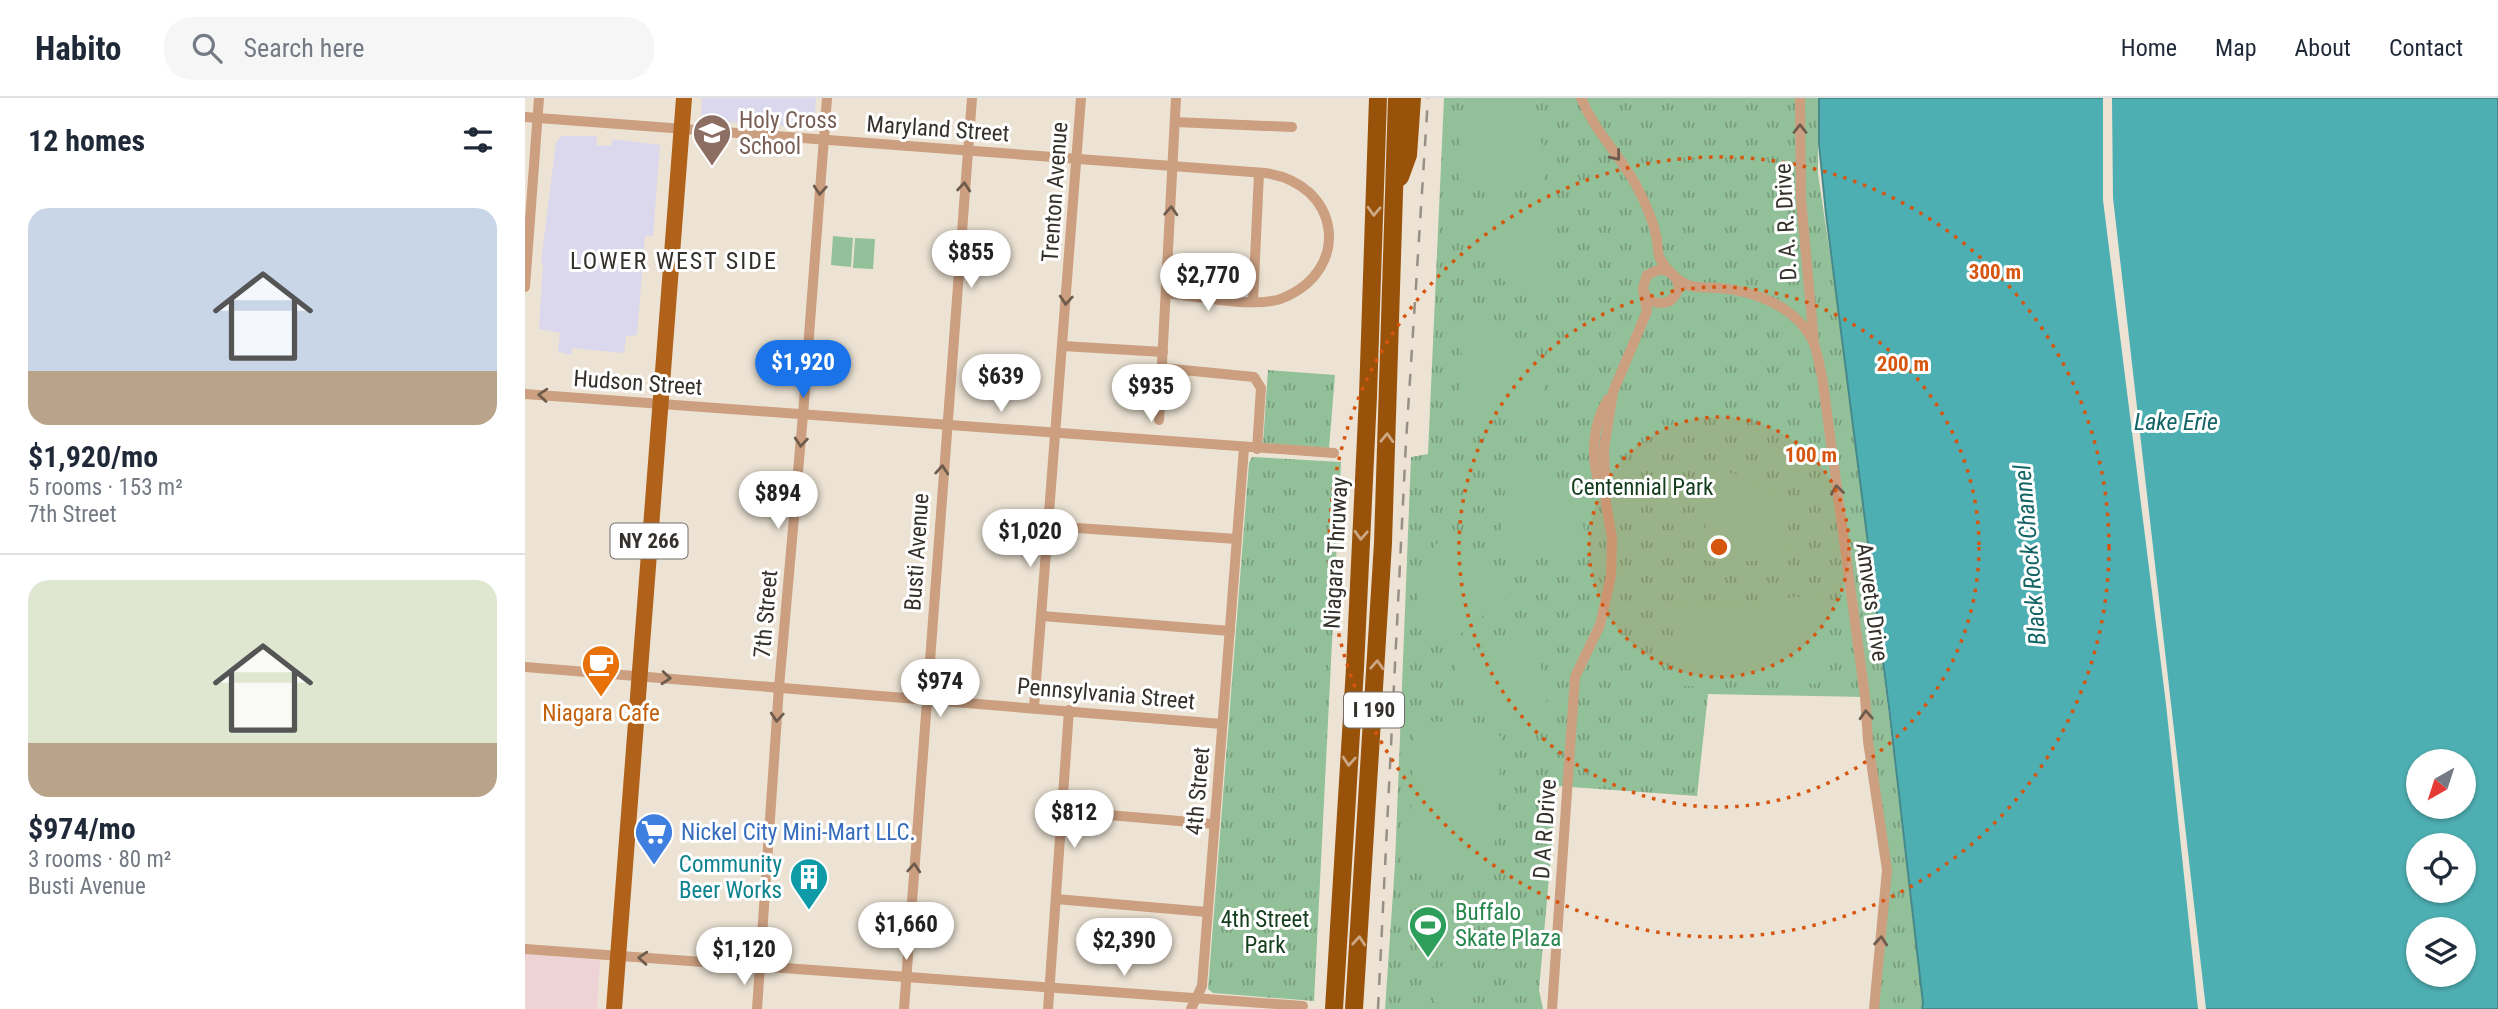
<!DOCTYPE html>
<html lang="en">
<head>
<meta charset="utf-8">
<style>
	body { margin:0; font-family:"Roboto Condensed",sans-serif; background:#f6f6f7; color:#1f2937; height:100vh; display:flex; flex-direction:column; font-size:26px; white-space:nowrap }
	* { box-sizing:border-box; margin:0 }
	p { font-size:23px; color:#747a83 }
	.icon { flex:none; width:38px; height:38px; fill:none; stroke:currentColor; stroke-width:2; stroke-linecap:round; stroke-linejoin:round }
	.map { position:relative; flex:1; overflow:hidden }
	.sheet { display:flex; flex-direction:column; background:#fff; width:525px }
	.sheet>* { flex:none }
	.needle { width:46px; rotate:219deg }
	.controls { position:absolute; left:1881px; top:651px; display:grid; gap:14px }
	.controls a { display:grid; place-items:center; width:70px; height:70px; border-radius:50%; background:#fff; box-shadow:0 2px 5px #0004; font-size:35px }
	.price { position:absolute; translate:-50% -60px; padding:0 16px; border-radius:24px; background:#fff; color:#222; font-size:23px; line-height:46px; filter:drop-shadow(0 2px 4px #0008) }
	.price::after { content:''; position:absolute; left:50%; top:42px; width:21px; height:16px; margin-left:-10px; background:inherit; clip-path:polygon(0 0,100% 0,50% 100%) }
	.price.current { background:#1a73e8; color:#fff }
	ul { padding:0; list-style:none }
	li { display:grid; align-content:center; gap:14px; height:371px; padding:0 28px }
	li+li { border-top:2px solid #e0e1e3 }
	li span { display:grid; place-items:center; height:217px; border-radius:21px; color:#555 }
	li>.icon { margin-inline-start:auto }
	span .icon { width:126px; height:126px; fill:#fffc; stroke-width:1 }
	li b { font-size:30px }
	h2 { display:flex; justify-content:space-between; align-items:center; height:84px; padding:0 28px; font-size:30px }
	header { display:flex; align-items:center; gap:42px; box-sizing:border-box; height:98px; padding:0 35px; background:#fff; border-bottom:2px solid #e0e1e3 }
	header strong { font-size:33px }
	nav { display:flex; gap:38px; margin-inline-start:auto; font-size:24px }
	.search { width:490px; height:63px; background:#f6f6f7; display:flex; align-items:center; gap:18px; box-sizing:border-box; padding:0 24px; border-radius:28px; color:#747a83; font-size:26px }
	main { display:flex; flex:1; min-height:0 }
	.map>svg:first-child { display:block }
</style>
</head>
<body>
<header>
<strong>Habito</strong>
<div class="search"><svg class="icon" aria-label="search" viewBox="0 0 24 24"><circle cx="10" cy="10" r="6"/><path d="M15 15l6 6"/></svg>Search here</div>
<nav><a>Home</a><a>Map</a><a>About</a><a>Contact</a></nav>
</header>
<main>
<section class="sheet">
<h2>12 homes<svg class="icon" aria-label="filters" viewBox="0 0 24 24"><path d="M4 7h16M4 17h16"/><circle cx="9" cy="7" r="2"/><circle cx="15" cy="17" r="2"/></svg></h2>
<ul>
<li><span style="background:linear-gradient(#c9d6e8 75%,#b9a48a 0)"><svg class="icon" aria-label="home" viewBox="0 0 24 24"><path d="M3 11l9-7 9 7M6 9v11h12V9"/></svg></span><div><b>$1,920/mo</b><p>5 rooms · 153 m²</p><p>7th Street</p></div></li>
<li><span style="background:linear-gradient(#dfe7d0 75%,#b9a48a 0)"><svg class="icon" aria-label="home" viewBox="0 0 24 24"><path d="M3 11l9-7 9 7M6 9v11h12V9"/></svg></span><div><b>$974/mo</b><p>3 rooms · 80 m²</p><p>Busti Avenue</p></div></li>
</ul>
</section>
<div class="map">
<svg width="1973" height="911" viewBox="0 0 1973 911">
	<defs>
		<pattern id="grass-tufts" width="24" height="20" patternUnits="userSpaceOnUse" patternTransform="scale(1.75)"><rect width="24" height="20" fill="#92c098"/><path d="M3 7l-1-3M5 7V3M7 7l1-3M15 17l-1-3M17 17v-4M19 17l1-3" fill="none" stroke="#789c7c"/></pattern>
	</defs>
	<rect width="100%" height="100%" fill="#ece3d4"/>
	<!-- commercial -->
	<g fill="#dbd7ed">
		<path d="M 177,0 L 291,0 L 289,30 L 176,22 Z"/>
		<path d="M 37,38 L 72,38 L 71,47 L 86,48 L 88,41 L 135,47 L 128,138 L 120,138 L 112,237 L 101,238 L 99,255 L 47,250 L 46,257 L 33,254 L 35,235 L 14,231 L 18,166 L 16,164 L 31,44 Z"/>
	</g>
	<!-- education -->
	<path fill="#edd3d6" d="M 0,856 L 75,862 L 72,911 L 0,911 Z"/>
	<!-- grass -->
	<g fill="url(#grass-tufts)">
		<path d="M 919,0 L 1293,0 L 1293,76 L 1323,275 L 1398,905 L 1396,911 L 1349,911 L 1362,772 L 1340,599 L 1183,596 L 1172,698 L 1032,688 L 1014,892 L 1018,911 L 860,911 L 870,766 L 886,359 L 903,356 Z"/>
		<path d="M 743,272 L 810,277 L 804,350 L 738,345 Z"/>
		<path d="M 727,359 L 816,364 L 789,903 L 688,895 L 683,891 L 724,365 Z"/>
	</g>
	<!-- pitch -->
	<g fill="#92c098">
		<path d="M 940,0 C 951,0 963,0 973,0 C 1010,6 1025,53 1019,85 L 939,85 L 933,79 Z"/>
		<path d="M 948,106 L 1028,106 L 1034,112 L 1026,195 C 975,197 939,156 948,106 Z"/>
		<path d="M 308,138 L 328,140 L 326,169 L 306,167 Z"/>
		<path d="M 330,140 L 350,141 L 348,171 L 328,170 Z"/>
		<path d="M 939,228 C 992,224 1027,266 1018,317 L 937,317 L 932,311 Z"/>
		<path d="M 982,368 C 1033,372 1067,405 1058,458 L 980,458 L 975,452 Z"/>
		<path d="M 1185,374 C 1237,370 1273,413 1264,463 L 1184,463 L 1178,457 Z"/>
		<path d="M 928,432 L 984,490 L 983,498 L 918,550 C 880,514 884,461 928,432 Z"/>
		<path d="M 1267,499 L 1296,500 L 1297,581 L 1291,586 L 1207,578 L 1207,576 L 1178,588 L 1149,588 L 1147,507 L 1153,502 L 1237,508 L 1237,511 L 1249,505 Z"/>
		<path d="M 1006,538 L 1012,542 L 1025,625 C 976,640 931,608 928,557 Z"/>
		<path d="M 898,623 L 963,625 L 977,640 L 968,773 L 884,767 L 889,631 Z"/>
		<path d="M 936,813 L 943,814 L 938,911 L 927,911 L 908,903 L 908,896 L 920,886 L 919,880 L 913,877 L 914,869 L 925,864 L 925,858 L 918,854 L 907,870 L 901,871 L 894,864 L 894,835 L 896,832 L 902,831 L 914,839 Z"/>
	</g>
	<!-- water -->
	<path fill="#4eafb2" stroke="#46898a" stroke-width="2" fill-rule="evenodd" d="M 1294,0 L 1973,0 L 1973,911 L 1397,911 L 1398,905 L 1364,610 L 1301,116 L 1294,46 ZM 1894,663 L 1939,663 L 1939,709 L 1894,709 ZM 1894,747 L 1939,747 L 1939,793 L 1894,793 ZM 1894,831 L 1939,831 L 1939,877 L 1894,877 Z"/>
	<!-- pier -->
	<path fill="#ece3d4" d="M 1578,0 L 1587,0 L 1588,100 L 1681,911 L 1673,911 L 1641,606 L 1578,102 Z"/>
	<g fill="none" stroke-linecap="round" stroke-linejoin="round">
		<!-- street -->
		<g stroke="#cb9f80" stroke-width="10">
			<path d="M 1056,0 C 1071,36 1094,55 1111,87 C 1119,102 1127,119 1131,137 C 1133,144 1132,151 1134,158 C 1140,176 1167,183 1145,203 C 1132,208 1121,203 1118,190 L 1122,177 L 1135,171 L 1147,175"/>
			<path d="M 1275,0 L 1276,101 L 1289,245"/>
			<path d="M 0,19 L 740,75 C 815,85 828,171 758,200 C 733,211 669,198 641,195"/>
			<path d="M 650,24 L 767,29"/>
			<path d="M 1148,177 C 1165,193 1173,188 1194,190 C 1231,193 1273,209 1289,246 C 1293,256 1294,268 1297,278 L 1340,599 L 1343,643 L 1362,772 L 1349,911"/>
			<path d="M 0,189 L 14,0"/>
			<path d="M 728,204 L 734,75"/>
			<path d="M 538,248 L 638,254"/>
			<path d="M 638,270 L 729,279 L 736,290 L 732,351"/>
			<path d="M 0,296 L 809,355"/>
			<path d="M 634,322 L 651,0"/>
			<path d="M 1075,388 C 1065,360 1067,327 1083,301"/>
			<path d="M 523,428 L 712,441"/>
			<path d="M 517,518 L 705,533"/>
			<path d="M 0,569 L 697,626"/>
			<path d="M 509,609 L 556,0"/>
			<path d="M 537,713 L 689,726"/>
			<path d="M 531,801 L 682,814"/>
			<path d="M 0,851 L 778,908"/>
			<path d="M 232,911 L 254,589 L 278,317 L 302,0"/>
			<path d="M 379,911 L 447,0"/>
			<path d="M 523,911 L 544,612"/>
			<path d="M 666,911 L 677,888 L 719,350"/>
			<path d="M 1027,911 L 1050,579 L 1075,527 L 1086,478 L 1087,440 L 1081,405 L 1079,351 L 1088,294 L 1122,213 L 1118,192"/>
		</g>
		<!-- primary -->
		<path stroke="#b0621b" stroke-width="16" d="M 89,911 L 159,0"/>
		<!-- highway -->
		<g stroke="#99520a" stroke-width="18">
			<path d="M 875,79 L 883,57 L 887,0"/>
			<path d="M 809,911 L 830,570 L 843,298 L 853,0"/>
			<path d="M 829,911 L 858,445 L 872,0"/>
		</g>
		<!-- rail -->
		<path stroke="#979086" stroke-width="2.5" stroke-dasharray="12 12" stroke-linecap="butt" d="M 853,911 L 881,344 L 903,0"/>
	</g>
	<!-- one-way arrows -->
	<defs><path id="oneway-chevron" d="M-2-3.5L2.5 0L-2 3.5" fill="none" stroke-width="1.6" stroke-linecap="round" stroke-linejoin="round" transform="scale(1.75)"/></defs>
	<g stroke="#705c4d">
		<use href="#oneway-chevron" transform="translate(1275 31) rotate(-90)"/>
		<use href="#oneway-chevron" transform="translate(1091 58) rotate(51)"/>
		<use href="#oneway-chevron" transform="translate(439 89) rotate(-85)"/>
		<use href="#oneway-chevron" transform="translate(295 92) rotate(94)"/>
		<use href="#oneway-chevron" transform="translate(646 113) rotate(-87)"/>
		<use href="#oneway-chevron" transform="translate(541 202) rotate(94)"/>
		<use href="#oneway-chevron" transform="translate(18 297) rotate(-176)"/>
		<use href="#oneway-chevron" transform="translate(276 344) rotate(95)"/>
		<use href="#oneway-chevron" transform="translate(417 372) rotate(-86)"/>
		<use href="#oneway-chevron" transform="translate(1312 392) rotate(-98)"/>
		<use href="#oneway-chevron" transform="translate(141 580) rotate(5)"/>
		<use href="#oneway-chevron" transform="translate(1341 617) rotate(-93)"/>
		<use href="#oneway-chevron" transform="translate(252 619) rotate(94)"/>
		<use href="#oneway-chevron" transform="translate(389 770) rotate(-86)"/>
		<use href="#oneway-chevron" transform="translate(1356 843) rotate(-85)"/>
		<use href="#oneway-chevron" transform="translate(118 860) rotate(-176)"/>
	</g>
	<g stroke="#cca884">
		<use href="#oneway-chevron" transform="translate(849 113) rotate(92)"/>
		<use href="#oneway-chevron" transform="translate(862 340) rotate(-88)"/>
		<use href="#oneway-chevron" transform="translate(836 437) rotate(93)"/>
		<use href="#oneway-chevron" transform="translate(852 567) rotate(-87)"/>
		<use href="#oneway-chevron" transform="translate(824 663) rotate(94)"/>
		<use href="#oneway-chevron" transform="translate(834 843) rotate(-86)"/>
	</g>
	<!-- distance rings -->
	<circle cx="1194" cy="449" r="130" fill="#d6550f" fill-opacity=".12"/>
	<g fill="none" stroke="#d6550f" stroke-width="3.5" stroke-dasharray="3.5 7">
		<circle cx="1194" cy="449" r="130"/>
		<circle cx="1194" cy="449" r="260"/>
		<circle cx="1194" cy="449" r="390"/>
	</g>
	<!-- icons -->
	<defs>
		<g id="school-pin" transform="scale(2.0125)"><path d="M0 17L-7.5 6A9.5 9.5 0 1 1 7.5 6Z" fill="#8d6e63" stroke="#fff"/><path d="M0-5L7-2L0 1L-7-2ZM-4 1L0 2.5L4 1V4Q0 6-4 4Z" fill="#fff"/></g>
		<g id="cafe-pin" transform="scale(2.0125)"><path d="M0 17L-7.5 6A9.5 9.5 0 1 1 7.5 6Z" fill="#e8710a" stroke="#fff"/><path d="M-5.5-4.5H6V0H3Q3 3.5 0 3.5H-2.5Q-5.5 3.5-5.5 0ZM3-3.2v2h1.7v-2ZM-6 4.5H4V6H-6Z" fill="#fff"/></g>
		<g id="supermarket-pin" transform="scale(2.0125)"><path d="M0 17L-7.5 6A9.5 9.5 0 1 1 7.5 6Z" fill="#3f7fe0" stroke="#fff"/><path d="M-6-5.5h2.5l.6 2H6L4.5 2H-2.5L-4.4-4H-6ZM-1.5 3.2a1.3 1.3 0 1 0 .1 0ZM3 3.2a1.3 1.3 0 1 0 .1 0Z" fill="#fff"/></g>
		<g id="building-pin" transform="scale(2.0125)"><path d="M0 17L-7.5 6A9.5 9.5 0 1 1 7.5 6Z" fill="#0f9aa8" stroke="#fff"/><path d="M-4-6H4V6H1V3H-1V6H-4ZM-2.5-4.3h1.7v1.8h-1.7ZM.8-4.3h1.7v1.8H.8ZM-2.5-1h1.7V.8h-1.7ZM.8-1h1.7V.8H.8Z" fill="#fff"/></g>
		<g id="stadium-pin" transform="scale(2.0125)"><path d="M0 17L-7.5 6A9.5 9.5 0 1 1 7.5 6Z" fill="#2e9e5b" stroke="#fff"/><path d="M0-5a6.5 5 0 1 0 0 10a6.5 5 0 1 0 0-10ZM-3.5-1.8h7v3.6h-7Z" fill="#fff"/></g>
	</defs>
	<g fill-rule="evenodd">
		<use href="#school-pin" x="187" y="35"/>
		<use href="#cafe-pin" x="76" y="566"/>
		<use href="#supermarket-pin" x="129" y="734"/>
		<use href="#building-pin" x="284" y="779"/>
		<use href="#stadium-pin" x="903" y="827"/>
	</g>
	<g text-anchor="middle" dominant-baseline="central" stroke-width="6" stroke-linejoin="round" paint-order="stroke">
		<!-- shield labels -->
		<g fill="#fff" stroke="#716e6b" stroke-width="2">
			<rect x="85.5" y="425.5" width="77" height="35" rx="5"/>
			<rect x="819" y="594.5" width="60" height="35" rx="5"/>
		</g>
		<g font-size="21" font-weight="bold" fill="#34302b">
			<text x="124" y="443">NY 266</text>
			<text x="849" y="612">I 190</text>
		</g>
		<!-- education labels -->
		<g font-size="23" fill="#785e54" stroke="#fff" text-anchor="start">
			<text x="214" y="22">Holy Cross<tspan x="214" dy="26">School</tspan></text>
		</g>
		<!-- street labels -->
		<g font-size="23" fill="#34302b" stroke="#fff">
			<text transform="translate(413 31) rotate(4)">Maryland Street</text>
			<text transform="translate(530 94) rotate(-86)">Trenton Avenue</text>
			<text transform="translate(1261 124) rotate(-93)">D. A. R. Drive</text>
			<text transform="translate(113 285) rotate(4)">Hudson Street</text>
			<text transform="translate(392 454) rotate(-86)">Busti Avenue</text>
			<text transform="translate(811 455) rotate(-87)">Niagara Thruway</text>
			<text transform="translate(1347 504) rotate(82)">Amvets Drive</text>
			<text transform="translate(241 516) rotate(-85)">7th Street</text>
			<text transform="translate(581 596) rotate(5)">Pennsylvania Street</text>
			<text transform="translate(673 693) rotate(-85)">4th Street</text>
			<text transform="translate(1020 731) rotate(-86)">D A R Drive</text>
		</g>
		<!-- park labels -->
		<g font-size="23" fill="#143d1d" stroke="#fff">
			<text x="1117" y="389">Centennial Park</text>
			<text x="740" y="821">4th Street<tspan x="740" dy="26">Park</tspan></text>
		</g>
		<!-- food labels -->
		<g font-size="23" fill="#c56008" stroke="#fff">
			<text x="76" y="615">Niagara Cafe</text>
		</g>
		<!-- shop labels -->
		<g font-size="23" fill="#366cbe" stroke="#fff" text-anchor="start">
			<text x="156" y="734">Nickel City Mini-Mart LLC.</text>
		</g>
		<!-- culture labels -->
		<g font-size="23" fill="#0d838f" stroke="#fff" text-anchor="end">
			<text x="257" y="766">Community<tspan x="257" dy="26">Beer Works</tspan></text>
		</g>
		<!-- leisure labels -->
		<g font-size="23" fill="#27864d" stroke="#fff" text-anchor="start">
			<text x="930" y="814">Buffalo<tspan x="930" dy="26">Skate Plaza</tspan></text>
		</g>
		<!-- neighbourhood labels -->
		<g font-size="24" letter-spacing="2" fill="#34302b" stroke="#fff">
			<text x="149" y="163">LOWER WEST SIDE</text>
		</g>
		<!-- water labels -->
		<g font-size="24" font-style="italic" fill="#146466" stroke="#fff">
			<text x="1651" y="324">Lake Erie</text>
			<text transform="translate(1505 457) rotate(-95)">Black Rock Channel</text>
		</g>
	</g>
	<circle cx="1194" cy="449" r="10" fill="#d6550f" stroke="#fff" stroke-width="3.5"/>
	<g font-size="21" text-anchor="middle" font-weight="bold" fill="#d6550f" stroke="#fff" stroke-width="6" stroke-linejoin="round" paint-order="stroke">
		<text x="1470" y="181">300 m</text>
		<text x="1378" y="273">200 m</text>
		<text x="1286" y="364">100 m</text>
	</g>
</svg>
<div class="controls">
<a><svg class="needle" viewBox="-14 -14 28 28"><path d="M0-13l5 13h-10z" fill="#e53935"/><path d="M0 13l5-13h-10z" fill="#747a83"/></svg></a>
<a><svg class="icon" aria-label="locate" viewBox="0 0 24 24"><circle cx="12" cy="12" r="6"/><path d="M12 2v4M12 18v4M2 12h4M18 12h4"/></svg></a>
<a><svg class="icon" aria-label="layers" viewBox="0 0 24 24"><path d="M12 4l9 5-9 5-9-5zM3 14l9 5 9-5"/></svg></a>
</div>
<b class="price" style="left:446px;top:192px">$855</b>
<b class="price" style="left:683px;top:215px">$2,770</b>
<b class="price current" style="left:278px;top:302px">$1,920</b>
<b class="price" style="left:476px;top:316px">$639</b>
<b class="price" style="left:626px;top:326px">$935</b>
<b class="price" style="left:253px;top:433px">$894</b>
<b class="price" style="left:505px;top:471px">$1,020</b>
<b class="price" style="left:415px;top:621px">$974</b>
<b class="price" style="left:549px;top:752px">$812</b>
<b class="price" style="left:381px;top:864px">$1,660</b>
<b class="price" style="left:599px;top:880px">$2,390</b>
<b class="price" style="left:219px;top:889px">$1,120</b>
</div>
</main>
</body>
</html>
